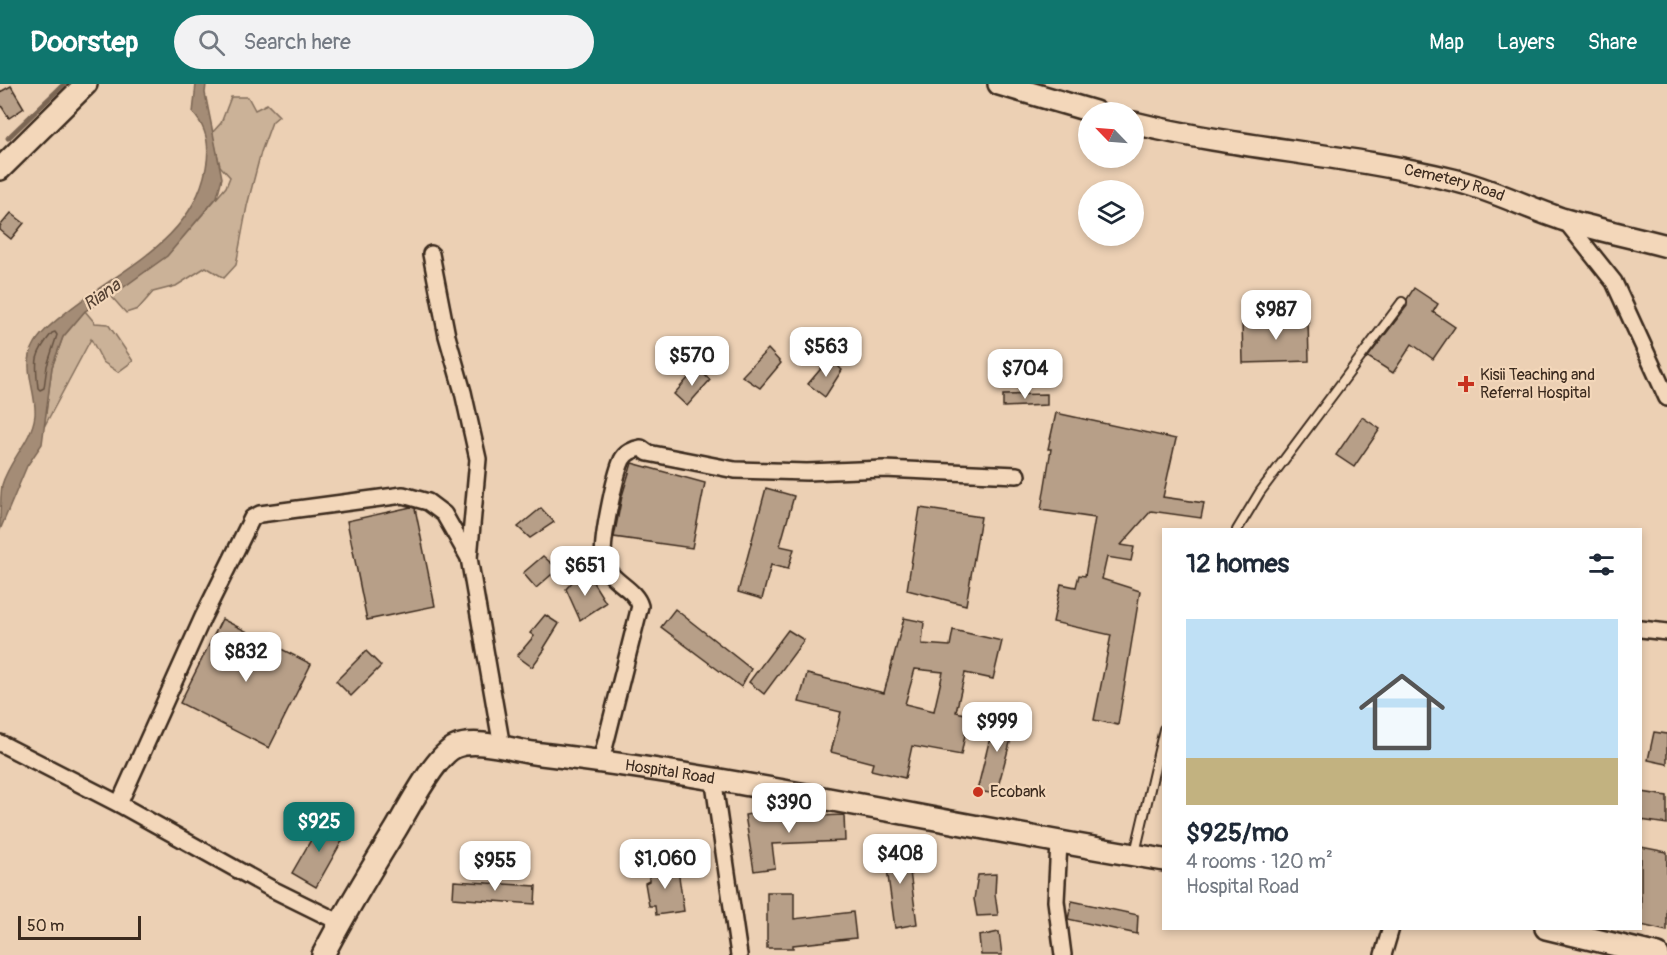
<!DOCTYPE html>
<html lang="en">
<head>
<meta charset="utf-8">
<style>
	body { margin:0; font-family:Pangolin,sans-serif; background:#f2f2f3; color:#1f2937; height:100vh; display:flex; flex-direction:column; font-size:22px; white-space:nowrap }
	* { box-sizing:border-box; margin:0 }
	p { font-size:20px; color:#747a83 }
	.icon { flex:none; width:33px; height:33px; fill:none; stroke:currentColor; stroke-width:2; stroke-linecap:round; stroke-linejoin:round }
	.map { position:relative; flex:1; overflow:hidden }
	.panel { position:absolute; left:1162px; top:444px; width:480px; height:402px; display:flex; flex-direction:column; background:#fff; border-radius:0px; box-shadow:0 3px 9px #0003 }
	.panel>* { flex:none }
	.needle { width:39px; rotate:295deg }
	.buttons { position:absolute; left:1078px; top:18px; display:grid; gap:12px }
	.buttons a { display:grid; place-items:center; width:66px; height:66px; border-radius:50%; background:#fff; box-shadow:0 3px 9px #0003; font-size:30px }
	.scale { position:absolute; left:18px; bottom:15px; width:123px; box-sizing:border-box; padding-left:6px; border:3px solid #3b2a1e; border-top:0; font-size:16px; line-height:21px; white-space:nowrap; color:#3b2a1e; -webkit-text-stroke:4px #f3d7ba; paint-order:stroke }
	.price { position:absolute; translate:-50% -51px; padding:0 14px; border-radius:12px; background:#fff; color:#222; font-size:20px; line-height:39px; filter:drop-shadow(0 2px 3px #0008) }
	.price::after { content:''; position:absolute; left:50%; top:36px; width:18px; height:14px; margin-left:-9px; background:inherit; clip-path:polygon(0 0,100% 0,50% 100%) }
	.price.selected { background:#0f766e; color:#fff }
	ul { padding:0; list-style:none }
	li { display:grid; align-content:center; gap:12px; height:318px; padding:0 24px }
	li span { display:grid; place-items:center; height:186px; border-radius:0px; color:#555 }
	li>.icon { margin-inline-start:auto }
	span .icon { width:108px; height:108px; fill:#fffc; stroke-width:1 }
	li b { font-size:26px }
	h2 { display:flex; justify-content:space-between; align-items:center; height:72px; padding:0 24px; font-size:26px }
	header { display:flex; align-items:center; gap:36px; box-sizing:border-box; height:84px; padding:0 30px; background:#0f766e; color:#fff }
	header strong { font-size:28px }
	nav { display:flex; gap:33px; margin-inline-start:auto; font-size:21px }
	.search { width:420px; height:54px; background:#f2f2f3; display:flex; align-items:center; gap:15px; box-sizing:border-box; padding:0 21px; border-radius:33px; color:#747a83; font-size:22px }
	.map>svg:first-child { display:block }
</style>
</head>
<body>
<header>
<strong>Doorstep</strong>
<div class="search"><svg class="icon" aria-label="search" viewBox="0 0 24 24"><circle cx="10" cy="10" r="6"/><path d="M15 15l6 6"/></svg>Search here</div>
<nav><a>Map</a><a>Layers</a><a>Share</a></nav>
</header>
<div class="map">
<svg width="1667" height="871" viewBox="0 0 1667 871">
	<rect width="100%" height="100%" fill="#ecd0b4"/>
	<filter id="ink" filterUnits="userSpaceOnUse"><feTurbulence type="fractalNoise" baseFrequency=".0167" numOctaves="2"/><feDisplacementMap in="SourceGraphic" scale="12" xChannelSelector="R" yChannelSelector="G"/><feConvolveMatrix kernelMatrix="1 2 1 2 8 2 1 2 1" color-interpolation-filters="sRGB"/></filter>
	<g filter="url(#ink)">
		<!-- green -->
		<g fill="#cbb298" stroke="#836e5b" stroke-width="1.5">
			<path d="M 231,13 L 248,13 L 255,26 L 267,20 L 279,32 L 272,38 L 261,68 L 247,122 L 236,181 L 224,194 L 206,183 L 176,202 L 153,208 L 138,225 L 126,229 L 110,211 L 167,172 L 226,103 L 230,93 L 220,82 L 212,49 L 221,39 Z"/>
			<path d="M 85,227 L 95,239 L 108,240 L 133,277 L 118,288 L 103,278 L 91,255 L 44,343 L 52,283 L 63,253 Z"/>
		</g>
		<!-- water -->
		<path fill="#a48c76" stroke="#7a6553" stroke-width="1.5" d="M 196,0 L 206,0 L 205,9 L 222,94 L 217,113 L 167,172 L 121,205 L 85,227 L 63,253 L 52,283 L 42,360 L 27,382 L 0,446 C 0,432 0,415 2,401 C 9,376 32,357 35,331 C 37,309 22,284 33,263 C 39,250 53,239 64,230 C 117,186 192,159 206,84 C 210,64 207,44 193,29 Z"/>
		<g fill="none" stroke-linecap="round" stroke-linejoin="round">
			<!-- shore -->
			<path stroke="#655141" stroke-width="1.5" d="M 55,248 L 57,251 L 47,282 L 44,304 L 40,306 L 38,304 C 35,276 34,271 52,249 Z"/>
			<!-- stream -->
			<path stroke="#7a6553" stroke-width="5" d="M 8,54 L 64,0"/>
		</g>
		<!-- building -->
		<g fill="#b79f88" stroke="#3b2a1e" stroke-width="1.5" fill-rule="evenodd">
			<path d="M 11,2 L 24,24 L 9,34 L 0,20 L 0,8 Z"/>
			<path d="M 11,129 L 24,139 L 11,155 L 0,146 L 0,142 Z"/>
			<path d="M 1414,204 L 1438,220 L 1433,228 L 1455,243 L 1433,275 L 1412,260 L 1393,289 L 1368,273 L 1407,222 L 1407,215 Z"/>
			<path d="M 1308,235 L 1309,277 L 1243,279 L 1242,237 Z"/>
			<path d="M 768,265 L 781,279 L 760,304 L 742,292 Z"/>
			<path d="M 830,274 L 842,286 L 825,313 L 808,300 Z"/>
			<path d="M 697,284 L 710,296 L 687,322 L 674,310 Z"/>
			<path d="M 1047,310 L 1047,321 L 1003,323 L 1003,311 Z"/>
			<path d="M 1056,329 L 1176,355 L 1163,413 L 1204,419 L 1201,434 L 1151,427 L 1121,461 L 1134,463 L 1131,477 L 1107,473 L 1102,495 L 1140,507 L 1118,641 L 1094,636 L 1111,551 L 1053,538 L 1061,500 L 1076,503 L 1079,491 L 1085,492 L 1095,434 L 1041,426 L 1051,365 L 1048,365 Z"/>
			<path d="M 1362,333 L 1380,345 L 1354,383 L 1336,371 Z"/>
			<path d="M 632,379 L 705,399 L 692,464 L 614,453 L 622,412 Z"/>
			<path d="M 766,404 L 794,412 L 780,462 L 794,465 L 788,485 L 771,481 L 762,515 L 738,508 Z"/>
			<path d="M 411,423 L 415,424 L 435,522 L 367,536 L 347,437 Z"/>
			<path d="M 541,424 L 554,438 L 530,454 L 518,443 Z"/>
			<path d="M 920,424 L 981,433 L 966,521 L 907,506 Z"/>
			<path d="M 543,472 L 558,485 L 536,504 L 523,489 Z"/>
			<path d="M 583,491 L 588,496 L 591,495 L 606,519 L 580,536 L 566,505 L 573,497 Z"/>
			<path d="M 675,525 L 751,585 L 741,603 L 661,543 Z"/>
			<path d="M 545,531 L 559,540 L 544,564 L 545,565 L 532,583 L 517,572 L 534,552 L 530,549 Z"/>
			<path d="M 904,534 L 924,538 L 922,560 L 950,562 L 953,546 L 1002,557 L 993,595 L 965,589 L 956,628 L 969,631 L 961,671 L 912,662 L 905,694 L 871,686 L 873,679 L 831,668 L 841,628 L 799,618 L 807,590 L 884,609 ZM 915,585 L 943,588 L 934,627 L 905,620 Z"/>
			<path d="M 222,535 L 311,580 L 269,664 L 180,619 Z"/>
			<path d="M 788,546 L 804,556 L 764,610 L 749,598 Z"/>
			<path d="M 366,567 L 381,582 L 351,612 L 336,597 Z"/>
			<path d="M 996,629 L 1017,633 L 996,710 L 977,707 Z"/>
			<path d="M 1654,648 L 1667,650 L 1667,680 L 1648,676 Z"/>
			<path d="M 1642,708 L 1667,712 L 1667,740 L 1641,736 Z"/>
			<path d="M 767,727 L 768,734 L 844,731 L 845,757 L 772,760 L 775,784 L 754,787 L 745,731 Z"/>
			<path d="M 323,735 L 347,748 L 316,803 L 292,789 Z"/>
			<path d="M 906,758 L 917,840 L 895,844 L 884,762 Z"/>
			<path d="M 1641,763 L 1667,768 L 1667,847 L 1641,841 Z"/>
			<path d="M 677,779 L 684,827 L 656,831 L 655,822 L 649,822 L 645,799 L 649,797 L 649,787 Z"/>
			<path d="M 996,790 L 995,810 L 998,831 L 977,832 L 974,815 L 978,791 Z"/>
			<path d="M 454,797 L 536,802 L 535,820 L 453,814 Z"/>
			<path d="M 767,808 L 794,808 L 794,835 L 853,828 L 856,854 L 793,861 L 793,864 L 767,864 Z"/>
			<path d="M 1072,817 L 1138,831 L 1137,850 L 1068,835 Z"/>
			<path d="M 999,848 L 1002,871 L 981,871 L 979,852 Z"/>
		</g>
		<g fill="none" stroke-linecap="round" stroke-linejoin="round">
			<!-- lane casing -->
			<g stroke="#3b2a1e" stroke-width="12">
				<g id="lane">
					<path d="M 1237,446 L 1260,408 L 1402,218"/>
					<path d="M 1135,769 L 1164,645"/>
				</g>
			</g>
			<!-- street casing -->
			<g stroke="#3b2a1e" stroke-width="20">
				<g id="street">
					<path d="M 1564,135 L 1614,198 L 1667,314"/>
					<path d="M 431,170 L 447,252 L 463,308 L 478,375 L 469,474 L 502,663"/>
					<path d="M 1641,545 L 1667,548"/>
					<path d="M 0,659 L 119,720 L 272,805 L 339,838"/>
					<path d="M 601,677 L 640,522 C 635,503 608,498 604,476 C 600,461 615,391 622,376 C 625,369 634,365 641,364 L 648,369 L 735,386 L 807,388 L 884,385 L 1017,391"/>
					<path d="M 713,693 L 739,871"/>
					<path d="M 119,720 L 203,533 L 252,434 L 260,430 L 403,411 L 428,418 L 444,430 L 469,474"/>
					<path d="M 1059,759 L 1056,817 L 1063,871"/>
					<path d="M 1383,871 L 1391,844"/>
				</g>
			</g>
			<!-- secondary casing -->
			<g stroke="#3b2a1e" stroke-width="26">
				<g id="secondary">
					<path d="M 999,0 L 1095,28"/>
					<path id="s1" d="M 1134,39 C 1239,65 1348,70 1453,96 C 1492,105 1527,124 1565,136 C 1599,146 1633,153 1667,162"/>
					<path d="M 0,85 L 86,0"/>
					<path d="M 1546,844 L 1658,871"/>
					<path id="s2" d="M 323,871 C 345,828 370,787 396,745 C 408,725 435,672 455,663 C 478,653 517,668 541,670 C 751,695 956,742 1164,776"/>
				</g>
			</g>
			<!-- lane -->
			<use href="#lane" stroke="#f3d7ba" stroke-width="8"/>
			<!-- street -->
			<use href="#street" stroke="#f3d7ba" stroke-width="15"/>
			<!-- secondary -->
			<use href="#secondary" stroke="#f3d7ba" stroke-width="21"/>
		</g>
	</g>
	<!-- markers -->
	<g fill="#c8321e" stroke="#f3d7ba" stroke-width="2">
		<path d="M1463 291h6v6h6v6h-6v6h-6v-6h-6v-6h6z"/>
		<circle cx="978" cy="708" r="6"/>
	</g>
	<g text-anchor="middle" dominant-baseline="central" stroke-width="4.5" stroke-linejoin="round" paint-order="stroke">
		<!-- street labels -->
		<g font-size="16" fill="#3b2a1e" stroke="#f3d7ba">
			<text stroke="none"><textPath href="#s1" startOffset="326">Cemetery Road</textPath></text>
			<text stroke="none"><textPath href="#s2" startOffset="465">Hospital Road</textPath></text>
		</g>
		<!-- poi labels -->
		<g font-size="16" fill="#3b2a1e" stroke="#f3d7ba" text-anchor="start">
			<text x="1480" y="291">Kisii Teaching and<tspan x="1480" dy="18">Referral Hospital</tspan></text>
			<text x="990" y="708">Ecobank</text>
		</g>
		<!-- water labels -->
		<g font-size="18" font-style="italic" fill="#554234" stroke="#f3d7ba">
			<text transform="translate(102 211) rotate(-35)">Riana</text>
		</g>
	</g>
</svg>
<div class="buttons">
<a><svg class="needle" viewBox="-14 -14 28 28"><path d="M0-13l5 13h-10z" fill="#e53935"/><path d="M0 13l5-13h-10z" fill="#747a83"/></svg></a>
<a><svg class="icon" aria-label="layers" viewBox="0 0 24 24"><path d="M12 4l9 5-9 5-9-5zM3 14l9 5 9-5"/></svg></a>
</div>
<div class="scale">50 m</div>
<b class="price" style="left:1276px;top:257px">$987</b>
<b class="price" style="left:826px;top:294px">$563</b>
<b class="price" style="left:692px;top:303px">$570</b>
<b class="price" style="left:1025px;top:316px">$704</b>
<b class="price" style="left:585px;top:513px">$651</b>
<b class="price" style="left:246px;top:599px">$832</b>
<b class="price" style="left:997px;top:669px">$999</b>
<b class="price" style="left:789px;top:750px">$390</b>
<b class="price selected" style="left:319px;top:769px">$925</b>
<b class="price" style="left:900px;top:801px">$408</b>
<b class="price" style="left:665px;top:806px">$1,060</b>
<b class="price" style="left:495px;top:808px">$955</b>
<section class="panel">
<h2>12 homes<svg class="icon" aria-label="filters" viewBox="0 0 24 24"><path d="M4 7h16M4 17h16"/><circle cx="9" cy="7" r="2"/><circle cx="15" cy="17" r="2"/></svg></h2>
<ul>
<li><span style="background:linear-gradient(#bfe0f5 75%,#c2b280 0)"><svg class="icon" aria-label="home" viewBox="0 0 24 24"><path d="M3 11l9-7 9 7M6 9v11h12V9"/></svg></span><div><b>$925/mo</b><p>4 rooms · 120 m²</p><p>Hospital Road</p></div></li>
</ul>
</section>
</div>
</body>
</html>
